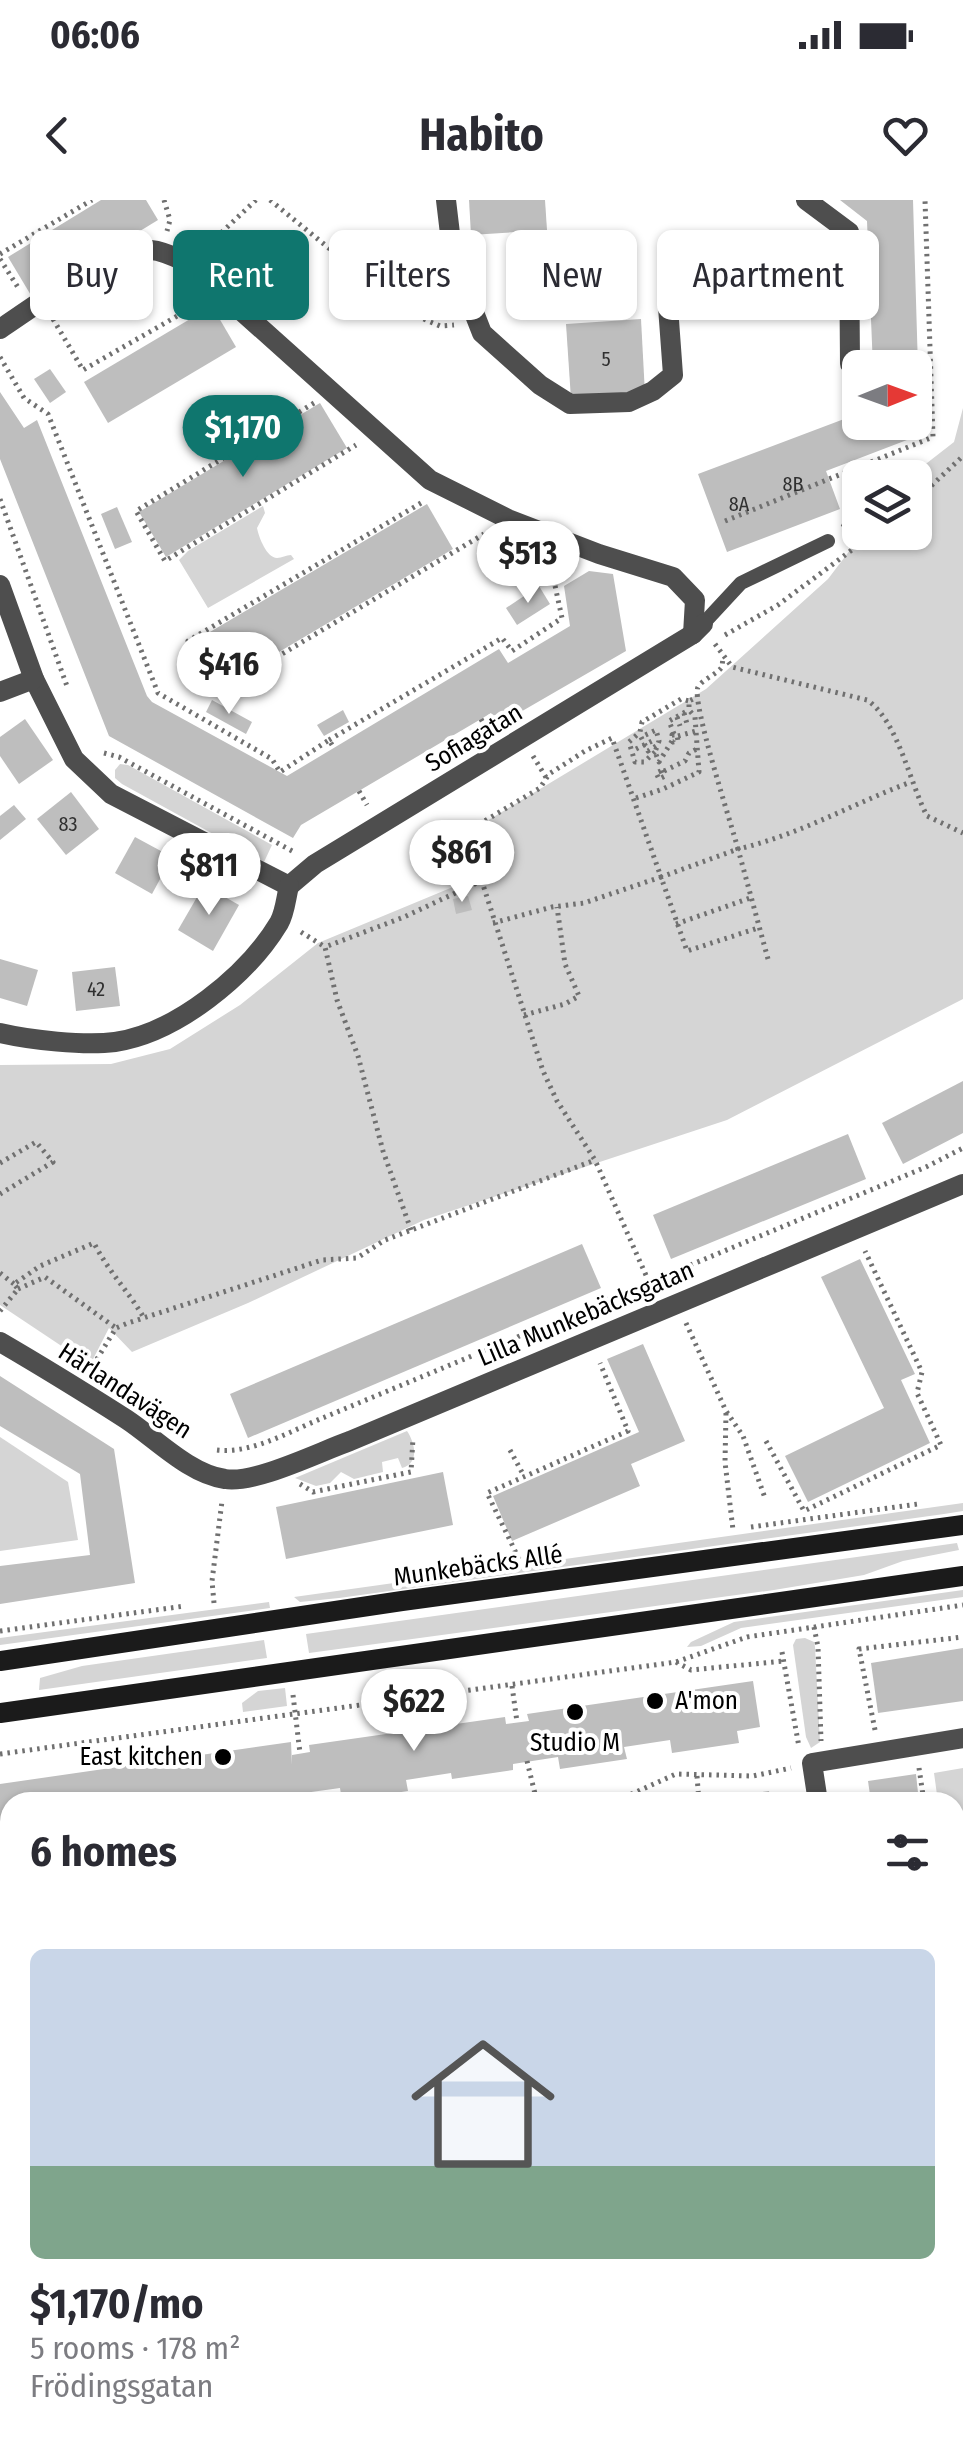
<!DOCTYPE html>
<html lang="en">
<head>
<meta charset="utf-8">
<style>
	body { margin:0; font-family:"Fira Sans Condensed",sans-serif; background:#f7f7f7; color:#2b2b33; height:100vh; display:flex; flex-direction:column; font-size:38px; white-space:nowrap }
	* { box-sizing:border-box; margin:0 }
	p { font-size:32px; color:#7c7c81 }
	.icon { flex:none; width:55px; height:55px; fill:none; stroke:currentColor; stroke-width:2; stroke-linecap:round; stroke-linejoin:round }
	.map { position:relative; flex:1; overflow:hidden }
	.panel { position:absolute; left:0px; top:1592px; width:965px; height:672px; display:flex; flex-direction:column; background:#fff; border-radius:30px 30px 0 0; box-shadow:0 2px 8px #0004 }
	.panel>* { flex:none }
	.top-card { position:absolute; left:30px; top:30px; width:905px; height:90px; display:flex; gap:20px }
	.needle { width:65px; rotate:89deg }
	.tools { position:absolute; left:842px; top:150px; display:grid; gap:20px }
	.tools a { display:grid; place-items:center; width:90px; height:90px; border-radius:15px; background:#fff; box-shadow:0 2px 8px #0004; font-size:50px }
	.price { position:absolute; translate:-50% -85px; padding:0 22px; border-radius:35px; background:#fff; color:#222; font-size:32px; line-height:65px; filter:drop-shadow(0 2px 5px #0008) }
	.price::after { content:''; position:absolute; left:50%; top:60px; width:30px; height:22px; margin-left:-15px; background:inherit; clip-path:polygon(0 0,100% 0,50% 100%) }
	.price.selected { background:#0f766e; color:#fff }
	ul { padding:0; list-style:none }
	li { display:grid; align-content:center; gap:20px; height:530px; padding:0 30px }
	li+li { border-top:2px solid #e1e1e2 }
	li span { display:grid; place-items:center; height:310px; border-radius:15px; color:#555 }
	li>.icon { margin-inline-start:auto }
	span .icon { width:180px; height:180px; fill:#fffc; stroke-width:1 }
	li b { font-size:42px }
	h2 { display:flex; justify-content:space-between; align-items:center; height:120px; padding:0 30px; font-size:42px }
	.chip { padding:0 35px; border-radius:15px; background:#fff; box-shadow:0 2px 8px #0004; font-size:35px; line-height:90px }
	.chip.selected { background:#0f766e; color:#fff }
	.status { display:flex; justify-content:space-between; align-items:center; height:70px; padding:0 50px; background:#fff; direction:ltr }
	.status svg { height:28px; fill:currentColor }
	header { display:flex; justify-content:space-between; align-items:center; height:130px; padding:0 30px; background:#fff; font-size:45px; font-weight:700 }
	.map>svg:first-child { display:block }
</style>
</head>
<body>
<div class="status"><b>06:06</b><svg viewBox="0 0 49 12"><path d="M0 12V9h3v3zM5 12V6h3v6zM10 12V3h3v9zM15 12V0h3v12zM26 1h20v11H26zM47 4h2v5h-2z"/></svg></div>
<header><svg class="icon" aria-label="back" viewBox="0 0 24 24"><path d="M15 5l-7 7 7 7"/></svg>Habito<svg class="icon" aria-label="heart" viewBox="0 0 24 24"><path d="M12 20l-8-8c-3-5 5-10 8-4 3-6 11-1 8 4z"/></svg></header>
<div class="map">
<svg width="963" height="2264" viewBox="0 0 963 2264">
	<rect width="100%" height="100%" fill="#fff"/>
	<!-- green -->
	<g fill="#d5d5d5">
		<path d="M 963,208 L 963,799 L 727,920 L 424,1020 L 248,1103 L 132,1152 L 109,1128 L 90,1165 L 0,1105 L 0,865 L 111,864 L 170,849 L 240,805 L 318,743 L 477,677 L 467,633 L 706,489 L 828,379 L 863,333 L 915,332 L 915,278 L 909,277 L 954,242 Z"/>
		<path d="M 263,306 L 265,313 L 257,328 C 259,338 267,358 277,358 C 282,358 286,355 291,355 L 294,359 L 208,408 L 179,360 L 188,351 Z"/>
		<path d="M 120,564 L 128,565 L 272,645 L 264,662 L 122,584 L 115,578 L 115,570 Z"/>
		<path d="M 407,1231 C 415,1243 420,1263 402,1268 L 398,1258 L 382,1262 L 383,1272 L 354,1279 L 341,1272 L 330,1283 L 316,1286 L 295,1278 Z"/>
		<path d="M 0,1237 L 68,1282 L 78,1340 L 0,1351 Z"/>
		<path d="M 963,1303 L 963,1311 L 944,1314 L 339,1398 L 300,1402 L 294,1397 Z"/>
		<path d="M 957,1343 L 959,1350 L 903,1361 L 864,1375 L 774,1390 L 309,1453 L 306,1434 Z"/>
		<path d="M 963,1390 L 963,1397 L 741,1428 L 701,1446 L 687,1447 L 691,1442 L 734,1422 Z"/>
		<path d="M 269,1402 L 270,1408 L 0,1445 L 0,1438 Z"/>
		<path d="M 805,1438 L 814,1442 L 815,1447 L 820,1542 L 811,1548 L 806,1537 L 793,1445 L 796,1439 Z"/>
		<path d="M 264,1440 L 267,1458 L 39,1490 L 40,1478 L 82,1466 Z"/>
		<path d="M 285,1488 L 287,1506 L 243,1512 L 242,1503 L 258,1491 Z"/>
		<path d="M 963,1568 L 963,1712 L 955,1714 L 955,1602 L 938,1602 L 934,1573 Z"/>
		<path d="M 10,2009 L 10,2125 L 0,2129 L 0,2020 Z"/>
	</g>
	<!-- building -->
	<g fill="#bebebe">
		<path d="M 101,0 L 146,0 L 158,20 L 32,97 L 8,57 Z"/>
		<path d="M 469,0 L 545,0 L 547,30 L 471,35 Z"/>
		<path d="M 840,0 L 913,0 L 918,168 L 873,168 L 867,21 Z"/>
		<path d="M 212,106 L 236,147 L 108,223 L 84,182 Z"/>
		<path d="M 641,119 L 645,194 L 571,199 L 566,124 Z"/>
		<path d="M 50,169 L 66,192 L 50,203 L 34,179 Z"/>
		<path d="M 915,172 L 918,172 L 920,235 L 826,271 L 840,309 L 727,352 L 698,274 L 860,213 L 860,222 L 915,222 Z"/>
		<path d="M 0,192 L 24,228 L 37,220 L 147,496 L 152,502 L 287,576 L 499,449 L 508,463 L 570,426 L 564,386 L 589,371 L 613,374 L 626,451 L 498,525 L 491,513 L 481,519 L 301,625 L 293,638 L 109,536 L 0,259 Z"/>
		<path d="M 320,203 L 347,248 L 166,357 L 139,312 Z"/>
		<path d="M 427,304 L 453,349 L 220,487 L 193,442 Z"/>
		<path d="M 117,307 L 132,342 L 115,349 L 101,314 Z"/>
		<path d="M 509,343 L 521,362 L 503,374 L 490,356 Z"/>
		<path d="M 539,386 L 550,404 L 517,425 L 506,408 Z"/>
		<path d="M 212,500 L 252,522 L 246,534 L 206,512 Z"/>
		<path d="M 343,510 L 349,522 L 324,536 L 317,525 Z"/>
		<path d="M 25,519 L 53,560 L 19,584 L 0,556 L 0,537 Z"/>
		<path d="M 71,592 L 99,629 L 66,655 L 37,619 Z"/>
		<path d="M 14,605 L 26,619 L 0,640 L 0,616 Z"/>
		<path d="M 135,637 L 172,657 L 152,694 L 115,673 Z"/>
		<path d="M 204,685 L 239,705 L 213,751 L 178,730 Z"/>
		<path d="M 468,696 L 472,710 L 456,714 L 453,699 Z"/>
		<path d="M 0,759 L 38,770 L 27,806 L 0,798 Z"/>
		<path d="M 115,767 L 120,806 L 76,811 L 72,772 Z"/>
		<path d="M 963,881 L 963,933 L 903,964 L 882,923 Z"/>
		<path d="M 848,934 L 866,979 L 671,1059 L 653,1015 Z"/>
		<path d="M 582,1044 L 601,1088 L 248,1238 L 230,1194 Z"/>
		<path d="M 860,1059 L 915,1174 L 901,1180 L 930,1243 L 808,1302 L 785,1256 L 884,1208 L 821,1077 Z"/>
		<path d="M 643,1144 L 685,1241 L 631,1264 L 640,1286 L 512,1341 L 493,1296 L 639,1232 L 607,1159 Z"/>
		<path d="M 0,1176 L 114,1249 L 135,1383 L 0,1404 L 0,1366 L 90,1355 L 80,1274 L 0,1226 Z"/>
		<path d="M 443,1272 L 453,1325 L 286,1359 L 276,1307 Z"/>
		<path d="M 963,1448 L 963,1501 L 878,1513 L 871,1463 Z"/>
		<path d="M 753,1481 L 760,1527 L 737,1531 L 739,1543 L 672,1553 L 670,1540 L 624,1547 L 627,1559 L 560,1569 L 558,1557 L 513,1564 L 513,1570 L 452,1579 L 451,1573 L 406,1580 L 408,1591 L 342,1601 L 340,1588 L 240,1602 L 234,1602 L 233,1597 L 193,1602 L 10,1602 L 10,1629 L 0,1631 L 0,1584 L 291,1542 L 292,1565 L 292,1555 L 310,1552 L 309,1545 L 505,1517 L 506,1524 L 529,1521 L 527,1514 Z"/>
		<path d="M 916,1574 L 919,1602 L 871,1602 L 868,1581 Z"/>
		<path d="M 769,1591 L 771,1602 L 724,1602 L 723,1598 Z"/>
		<path d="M 7,1737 L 4,1820 L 0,1821 L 0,1738 Z"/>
		<path d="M 955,1858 L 963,1880 L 962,2007 L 955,1985 Z"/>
		<path d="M 10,2144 L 10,2199 L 0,2204 L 0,2149 Z"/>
		<path d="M 963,2215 L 963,2264 L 917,2264 L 919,2255 L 955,2255 L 955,2218 Z"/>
		<path d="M 305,2255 L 345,2255 L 349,2264 L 285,2264 Z"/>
		<path d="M 776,2255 L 817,2255 L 814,2264 L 773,2264 Z"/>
		<path d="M 503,2256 L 538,2262 L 538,2264 L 502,2264 Z"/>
	</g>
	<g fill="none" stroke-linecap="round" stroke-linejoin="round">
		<!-- path -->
		<g stroke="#707070" stroke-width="5" stroke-dasharray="2.5 5" stroke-linecap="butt">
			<path d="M 164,0 L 170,20 L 167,31"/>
			<path d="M 270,0 L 407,112 L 440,126 L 454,125"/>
			<path d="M 205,48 L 256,0"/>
			<path d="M 0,54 L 92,0"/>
			<path d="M 0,59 L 19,89"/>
			<path d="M 53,119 L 83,170 L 200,103"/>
			<path d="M 0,157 L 24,198 L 48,214 L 158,493 L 272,559 L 280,572 L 329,540 L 334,548"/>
			<path d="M 314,203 L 136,311 L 165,361 L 356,245"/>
			<path d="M 920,220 L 932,221"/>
			<path d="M 0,299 L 68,489"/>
			<path d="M 915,301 L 963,256"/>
			<path d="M 421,303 L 188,441 L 218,492 L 484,334"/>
			<path d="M 725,321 L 933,237 L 925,0"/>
			<path d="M 843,327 L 857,299 L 849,270"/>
			<path d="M 725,435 L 778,405 L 876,332"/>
			<path d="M 715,444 L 732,467 L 867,500 C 898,521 909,581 927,616 L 963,633"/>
			<path d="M 684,513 L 687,524"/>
			<path d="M 677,517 L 680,526"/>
			<path d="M 481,519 L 488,532"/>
			<path d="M 674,534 L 669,521 L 689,510"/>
			<path d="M 672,535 L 677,535 L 678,541 L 673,542 Z"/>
			<path d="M 678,536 L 696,531 L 695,517 L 689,510 L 689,501 L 697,497"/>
			<path d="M 329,540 L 502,438 L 512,451 L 562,418 L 554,381 L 572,370"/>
			<path d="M 656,546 L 648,551 L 641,537 L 656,530 L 659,541 L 655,552 L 659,562 L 672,541"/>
			<path d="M 636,549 L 652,541"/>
			<path d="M 655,552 L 644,562 L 635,562 L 629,542 L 640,532 L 642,522 L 681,499 L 689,501"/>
			<path d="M 104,553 L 119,557 L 294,652"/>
			<path d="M 533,556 L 547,579"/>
			<path d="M 663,570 L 665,576 L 659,579 L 656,573 Z"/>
			<path d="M 664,571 L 685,561 L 689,553 L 697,549"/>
			<path d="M 359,591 L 367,605"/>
			<path d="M 636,598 L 663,589 L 699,572 L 696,531"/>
			<path d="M 493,723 L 552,707 L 584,703 L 661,677 L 687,751 L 758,728"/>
			<path d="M 676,724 L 753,697"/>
			<path d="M 301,732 L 325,747"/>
			<path d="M 768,759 L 738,649 C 799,635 852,604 911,582"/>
			<path d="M 524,815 L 565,804 L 579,796 L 565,764 L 557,707"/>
			<path d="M 0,963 L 36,942 L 53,962 L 0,994"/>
			<path d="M 411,1030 L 383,951 L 358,856 L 337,800 L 325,747 L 404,717 L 481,681"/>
			<path d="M 0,1073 L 14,1084"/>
			<path d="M 649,1082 L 595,960 L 557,901 L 543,871 L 466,632 L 540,588 L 549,574 L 585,551 L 612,538 L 661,677 L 738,649 C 732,626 691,501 698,487 C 703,479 716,475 722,467 L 723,457"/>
			<path d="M 18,1089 L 45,1077 L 116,1128"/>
			<path d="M 0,1111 L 18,1089 L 14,1084 L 40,1066 L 94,1043 C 108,1071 129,1092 144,1118"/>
			<path d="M 686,1123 L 726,1211 L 743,1236 L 765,1298"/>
			<path d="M 89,1172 L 116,1128 L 128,1123 L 322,1060 L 357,1058 L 385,1040 L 595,960"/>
			<path d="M 726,1213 L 725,1262 L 733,1330"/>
			<path d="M 766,1241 L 804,1311 L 941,1245 L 917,1193 L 922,1172 L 865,1051"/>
			<path d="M 217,1250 C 253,1254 292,1230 325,1217 L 926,967 L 963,948"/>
			<path d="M 510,1250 L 524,1276"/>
			<path d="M 300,1284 L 313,1292 L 411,1272 L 413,1238"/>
			<path d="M 751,1327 L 918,1304"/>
			<path d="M 519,1359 L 487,1293 L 628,1231 L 600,1163"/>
			<path d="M 214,1403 L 212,1381 L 222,1301"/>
			<path d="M 814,1427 L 818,1447 L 821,1541"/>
			<path d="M 0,1431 L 185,1406"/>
			<path d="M 782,1452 L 799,1547"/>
			<path d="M 676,1462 L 691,1470 L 784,1461"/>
			<path d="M 512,1486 L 517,1522"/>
			<path d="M 293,1495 L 300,1553"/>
			<path d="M 875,1530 L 859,1449 L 963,1437"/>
			<path d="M 0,1554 L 676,1462 L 747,1437 L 963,1405"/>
			<path d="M 527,1561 L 537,1602"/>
			<path d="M 919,1568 L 924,1602"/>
			<path d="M 697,1576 L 699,1602"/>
			<path d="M 306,1594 L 307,1602"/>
			<path d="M 602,1602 L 625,1597 L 676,1574 L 753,1576 L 791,1568"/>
			<path d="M 0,1658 L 10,1657"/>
			<path d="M 0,1707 L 10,1702"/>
			<path d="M 0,2061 L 10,2063"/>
			<path d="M 955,2212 L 963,2210"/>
			<path d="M 67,2255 L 69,2264"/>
			<path d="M 461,2264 L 470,2255"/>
			<path d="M 549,2264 L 551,2255"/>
			<path d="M 588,2264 L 590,2255"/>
			<path d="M 911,2264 L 914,2255"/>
		</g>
		<!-- lane -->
		<g stroke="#4e4e4e" stroke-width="14">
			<path d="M 703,424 L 741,383 L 828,341"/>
			<path d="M 0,2136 L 10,2132"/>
		</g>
		<!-- street -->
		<g stroke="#4e4e4e" stroke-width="20">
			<path d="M 446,0 L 453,59 L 482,133 L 540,185 L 570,204 L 629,202 L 653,191 L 673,175 L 667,93"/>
			<path d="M 806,0 L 849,32 L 850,164"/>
			<path d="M 0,129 C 34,107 112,47 151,50 C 164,51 177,58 188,63 L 430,280 L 508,319 L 599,354 L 673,377 L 695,400 L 693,434"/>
			<path d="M 0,385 L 34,479 L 74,559 L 111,594 L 289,686 L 315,664 L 693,434 L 703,424"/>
			<path d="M 0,492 L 34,479"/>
			<path d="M 0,833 C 30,840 84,846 115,842 C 176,833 247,776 279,723 C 285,713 286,698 289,686"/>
			<path d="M 0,1142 C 43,1167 85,1193 126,1219 C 155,1238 189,1274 225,1279 C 255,1284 319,1252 350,1241 L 963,984"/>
			<path d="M 818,1602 L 812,1563 L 963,1538"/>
			<path d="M 955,1783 L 963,1781"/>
			<path d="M 955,2075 L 963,2077"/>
			<path d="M 0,2241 L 10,2241"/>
			<path d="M 395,2255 L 399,2264"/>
			<path d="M 857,2264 L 860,2255"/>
		</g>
		<!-- secondary -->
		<g stroke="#1b1b1b" stroke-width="20">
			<path d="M 0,1461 L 402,1401 L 963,1325"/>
			<path d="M 0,1513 L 963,1376"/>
		</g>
	</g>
	<!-- markers -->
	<g fill="#000" stroke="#fff" stroke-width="4">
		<circle cx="655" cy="1501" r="10"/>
		<circle cx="575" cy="1512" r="10"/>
		<circle cx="223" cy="1557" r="10"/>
	</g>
	<g text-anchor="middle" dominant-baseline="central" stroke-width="8" stroke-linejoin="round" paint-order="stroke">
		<!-- number labels -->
		<g font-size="20" fill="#303030">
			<text x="606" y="159">5</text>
			<text x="793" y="284">8B</text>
			<text x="739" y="304">8A</text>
			<text x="68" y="624">83</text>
			<text x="96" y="789">42</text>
		</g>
		<!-- street labels -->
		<g font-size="25" fill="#000" stroke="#fff">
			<text transform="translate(474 538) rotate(-31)">Sofiagatan</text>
			<text transform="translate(586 1114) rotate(-23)">Lilla Munkebäcksgatan</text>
			<text transform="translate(125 1191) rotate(33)">Härlandavägen</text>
			<text transform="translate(478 1366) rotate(-8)">Munkebäcks Allé</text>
		</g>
		<!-- poi labels -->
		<g font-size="25" fill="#000" stroke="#fff" text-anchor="start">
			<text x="675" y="1501">A'mon</text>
			<text x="575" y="1543" text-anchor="middle">Studio M</text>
			<text x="203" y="1557" text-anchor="end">East kitchen</text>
		</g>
	</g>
</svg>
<div class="tools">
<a><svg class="needle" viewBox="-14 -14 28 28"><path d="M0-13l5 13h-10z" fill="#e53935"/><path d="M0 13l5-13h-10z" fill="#7c7c81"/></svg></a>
<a><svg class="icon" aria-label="layers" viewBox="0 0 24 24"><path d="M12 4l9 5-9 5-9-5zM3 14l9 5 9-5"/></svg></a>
</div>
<b class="price selected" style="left:243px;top:280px">$1,170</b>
<b class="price" style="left:528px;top:406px">$513</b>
<b class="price" style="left:229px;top:517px">$416</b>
<b class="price" style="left:462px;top:705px">$861</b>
<b class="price" style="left:209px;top:718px">$811</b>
<b class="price" style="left:414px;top:1554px">$622</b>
<div class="top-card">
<a class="chip">Buy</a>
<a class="chip selected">Rent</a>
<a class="chip">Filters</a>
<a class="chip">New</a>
<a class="chip">Apartment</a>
</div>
<section class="panel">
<h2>6 homes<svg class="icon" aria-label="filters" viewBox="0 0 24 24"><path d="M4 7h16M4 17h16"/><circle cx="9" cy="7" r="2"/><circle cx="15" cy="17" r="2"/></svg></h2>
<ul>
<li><span style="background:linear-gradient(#c9d6e8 70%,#7fa58c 0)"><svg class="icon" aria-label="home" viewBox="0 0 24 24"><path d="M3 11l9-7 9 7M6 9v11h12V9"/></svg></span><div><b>$1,170/mo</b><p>5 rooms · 178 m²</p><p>Frödingsgatan</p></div></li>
</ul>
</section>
</div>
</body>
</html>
